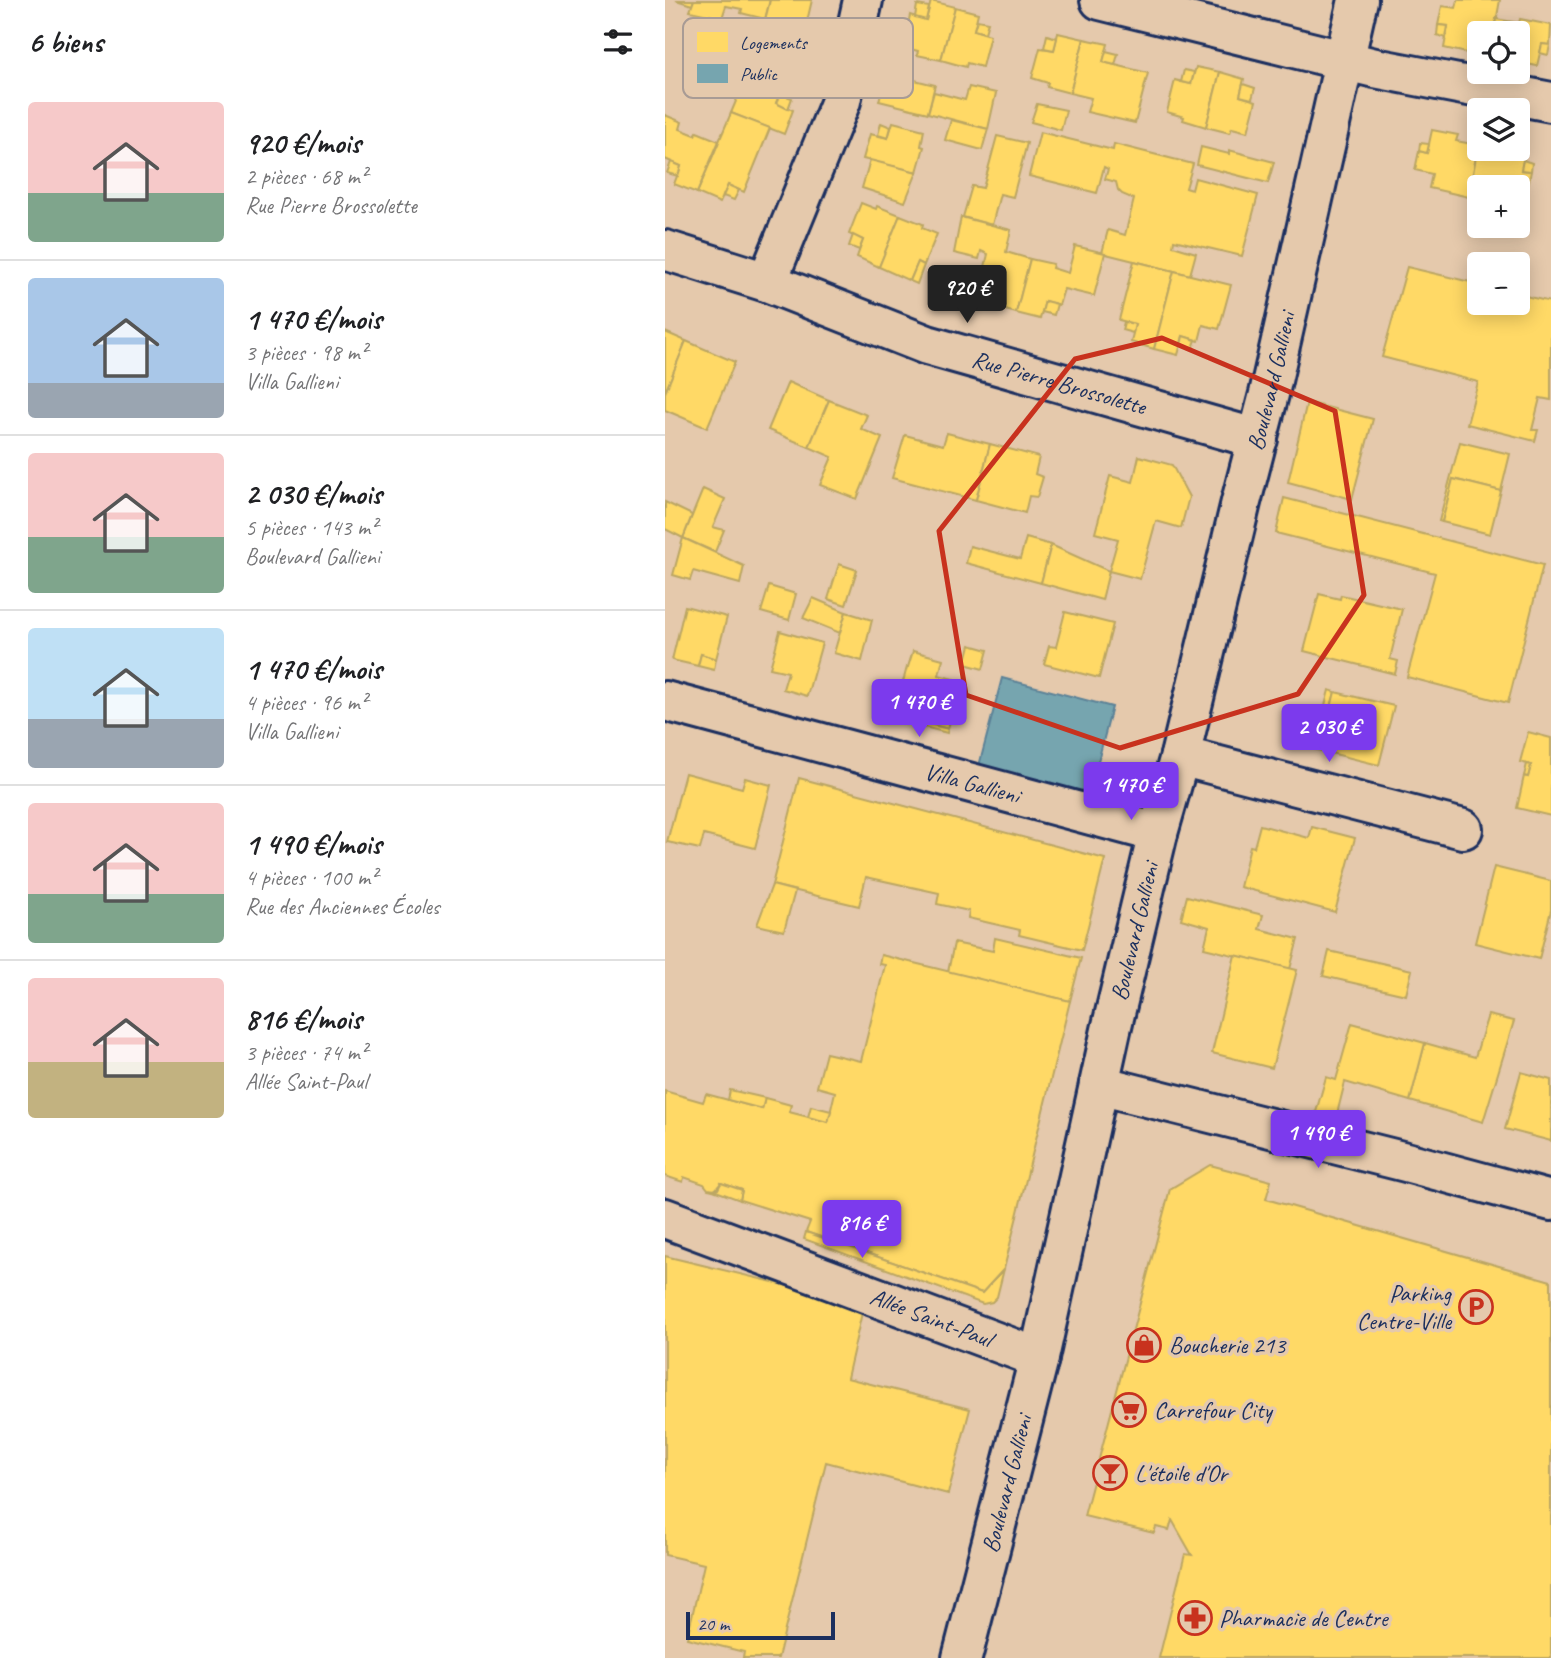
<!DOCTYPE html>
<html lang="fr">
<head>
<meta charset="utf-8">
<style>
	body { margin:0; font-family:Caveat,sans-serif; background:#f6f6f6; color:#202124; height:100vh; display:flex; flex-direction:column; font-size:26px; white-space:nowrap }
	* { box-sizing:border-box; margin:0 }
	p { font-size:23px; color:#757577 }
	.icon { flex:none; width:38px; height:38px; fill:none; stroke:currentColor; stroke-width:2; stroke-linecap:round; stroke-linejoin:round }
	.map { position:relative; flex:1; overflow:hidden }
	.details { display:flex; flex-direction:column; background:#fff; width:665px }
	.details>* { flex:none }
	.fabs { position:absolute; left:802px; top:21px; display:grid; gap:14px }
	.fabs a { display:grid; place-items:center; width:63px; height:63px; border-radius:7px; background:#fff; box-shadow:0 4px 18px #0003; font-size:35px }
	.scale { position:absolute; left:21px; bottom:18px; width:149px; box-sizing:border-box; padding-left:7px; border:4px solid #1b2f5e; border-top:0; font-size:19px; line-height:24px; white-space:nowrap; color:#1b2f5e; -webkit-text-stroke:5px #e5c9ac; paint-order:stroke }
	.price { position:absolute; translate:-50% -60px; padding:0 16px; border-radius:7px; background:#7c3aed; color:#fff; font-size:23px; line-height:46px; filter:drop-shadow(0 2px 4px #0008) }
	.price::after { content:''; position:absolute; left:50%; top:42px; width:21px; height:16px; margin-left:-10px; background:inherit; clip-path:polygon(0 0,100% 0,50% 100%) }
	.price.active { background:#222; color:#fff }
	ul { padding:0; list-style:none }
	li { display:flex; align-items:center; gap:21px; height:175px; padding:0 28px }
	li+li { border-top:2px solid #e0e0e0 }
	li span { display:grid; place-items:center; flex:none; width:196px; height:140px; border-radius:7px; color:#555 }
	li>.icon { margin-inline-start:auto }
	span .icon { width:84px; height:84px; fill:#fffc; stroke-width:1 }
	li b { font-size:30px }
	h2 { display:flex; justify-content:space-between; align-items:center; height:84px; padding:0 28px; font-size:30px }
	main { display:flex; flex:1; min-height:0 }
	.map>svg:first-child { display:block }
</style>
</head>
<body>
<main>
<section class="details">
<h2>6 biens<svg class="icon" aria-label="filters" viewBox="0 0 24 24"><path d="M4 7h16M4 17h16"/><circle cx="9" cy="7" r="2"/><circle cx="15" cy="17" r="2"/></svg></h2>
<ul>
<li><span style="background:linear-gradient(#f6c9c9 65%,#7fa58c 0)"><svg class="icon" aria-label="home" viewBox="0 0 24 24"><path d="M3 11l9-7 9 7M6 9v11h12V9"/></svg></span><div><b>920 €/mois</b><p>2 pièces · 68 m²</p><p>Rue Pierre Brossolette</p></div></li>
<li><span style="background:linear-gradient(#a9c7e8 75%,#9aa5b1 0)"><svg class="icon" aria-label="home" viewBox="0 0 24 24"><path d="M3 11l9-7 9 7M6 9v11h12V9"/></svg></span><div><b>1 470 €/mois</b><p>3 pièces · 98 m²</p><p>Villa Gallieni</p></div></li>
<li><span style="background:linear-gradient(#f6c9c9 60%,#7fa58c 0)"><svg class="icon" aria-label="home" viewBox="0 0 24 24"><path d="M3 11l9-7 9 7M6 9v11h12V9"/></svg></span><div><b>2 030 €/mois</b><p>5 pièces · 143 m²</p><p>Boulevard Gallieni</p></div></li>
<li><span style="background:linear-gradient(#bfe0f5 65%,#9aa5b1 0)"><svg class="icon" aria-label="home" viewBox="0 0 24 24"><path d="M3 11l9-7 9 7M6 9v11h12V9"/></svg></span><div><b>1 470 €/mois</b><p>4 pièces · 96 m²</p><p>Villa Gallieni</p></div></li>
<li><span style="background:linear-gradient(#f6c9c9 65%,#7fa58c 0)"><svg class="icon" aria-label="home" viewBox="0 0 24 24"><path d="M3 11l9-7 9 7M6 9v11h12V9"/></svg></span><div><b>1 490 €/mois</b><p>4 pièces · 100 m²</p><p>Rue des Anciennes Écoles</p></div></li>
<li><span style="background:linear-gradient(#f6c9c9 60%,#c2b280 0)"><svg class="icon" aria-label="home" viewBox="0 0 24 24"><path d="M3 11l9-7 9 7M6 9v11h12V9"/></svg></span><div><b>816 €/mois</b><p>3 pièces · 74 m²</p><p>Allée Saint-Paul</p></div></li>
</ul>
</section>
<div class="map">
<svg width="886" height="1658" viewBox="0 0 886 1658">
	<rect width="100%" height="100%" fill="#e5c9ac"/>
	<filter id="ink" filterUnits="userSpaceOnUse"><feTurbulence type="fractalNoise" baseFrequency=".0143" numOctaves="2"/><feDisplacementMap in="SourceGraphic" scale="14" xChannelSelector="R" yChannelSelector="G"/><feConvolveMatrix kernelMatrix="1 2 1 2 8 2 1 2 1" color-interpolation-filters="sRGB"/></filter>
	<g filter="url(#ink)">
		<!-- homes -->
		<g fill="#ffd966" stroke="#bba664" stroke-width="2">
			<path d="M 11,0 L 29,0 L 27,5 Z"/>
			<path d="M 29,0 L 105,0 L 100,19 L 76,13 L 77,9 L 61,6 L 57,18 L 25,11 Z"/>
			<path d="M 105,0 L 147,0 L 130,73 L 91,57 Z"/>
			<path d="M 793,0 L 835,0 L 829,33 L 814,33 L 814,48 L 803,46 L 802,53 L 779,48 L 783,26 L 773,25 L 777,6 L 791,8 Z"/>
			<path d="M 266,1 L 290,7 L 276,60 L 252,55 L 253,51 L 238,47 L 245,15 L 261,20 Z"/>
			<path d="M 252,5 L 264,7 L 261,20 L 250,17 Z"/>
			<path d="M 290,7 L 313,13 L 309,30 L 325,35 L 317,67 L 302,63 L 301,67 L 276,60 Z"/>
			<path d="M 831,19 L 854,23 L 855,19 L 886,25 L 885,45 L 877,44 L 872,66 L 852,62 L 852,33 L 829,33 Z"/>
			<path d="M 312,20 L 323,22 L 320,33 L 309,30 Z"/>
			<path d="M 773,25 L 783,26 L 781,38 L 772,35 Z"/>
			<path d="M 393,33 L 419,39 L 405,93 L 382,87 L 383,83 L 367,78 L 375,48 L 389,50 Z"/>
			<path d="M 382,35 L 392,38 L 389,50 L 379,48 Z"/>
			<path d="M 419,39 L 443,44 L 438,62 L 483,73 L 470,123 L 422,112 L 426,98 L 405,93 Z"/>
			<path d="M 877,44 L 885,45 L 883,55 L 875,53 Z"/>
			<path d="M 69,47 L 124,71 L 111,103 L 128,110 L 119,134 L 66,113 L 76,89 L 79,90 L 83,81 L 65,75 L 62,65 Z"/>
			<path d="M 441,51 L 453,54 L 450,65 L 438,62 Z"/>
			<path d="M 531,67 L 555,72 L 541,127 L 518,120 L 519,117 L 502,112 L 510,80 L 526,84 Z"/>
			<path d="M 519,70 L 529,72 L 526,84 L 516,82 Z"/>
			<path d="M 555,72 L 579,79 L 575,96 L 591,101 L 583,132 L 567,128 L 565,133 L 541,127 Z"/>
			<path d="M 221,73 L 270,85 L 263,113 L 214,101 Z"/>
			<path d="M 578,84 L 590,88 L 587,99 L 575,96 Z"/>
			<path d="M 304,87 L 331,93 L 323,129 L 263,113 L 269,92 L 300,100 Z"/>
			<path d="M 115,94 L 127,98 L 123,109 L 111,103 Z"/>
			<path d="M 372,104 L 401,110 L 396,130 L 366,122 Z"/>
			<path d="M 66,113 L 105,128 L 79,192 L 63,185 L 55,203 L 32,193 Z"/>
			<path d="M 0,115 L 17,122 L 15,129 L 30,135 L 32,132 L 54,141 L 32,193 L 9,184 L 16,166 L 0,159 Z"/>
			<path d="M 286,120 L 323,129 L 317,150 L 280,140 Z"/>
			<path d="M 228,122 L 259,130 L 256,146 L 259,147 L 252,172 L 198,159 L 205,134 L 223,138 Z"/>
			<path d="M 216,123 L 226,127 L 223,138 L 213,135 Z"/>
			<path d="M 767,130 L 793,135 L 791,141 L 813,145 L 804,197 L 764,188 L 767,174 L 750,170 L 754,151 L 762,153 Z"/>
			<path d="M 375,132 L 448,150 L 449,144 L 528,164 L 521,188 L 527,190 L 530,178 L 593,195 L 577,256 L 509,240 L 508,246 L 531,253 L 525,275 L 437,253 L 443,230 L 460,235 L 469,199 L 457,194 L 453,190 L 451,182 L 440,179 L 443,169 L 439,167 L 432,193 L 364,176 Z"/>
			<path d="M 332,136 L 362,143 L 348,197 L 335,194 L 327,225 L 298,217 L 307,186 L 318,188 Z"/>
			<path d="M 755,143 L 764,144 L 762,153 L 754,151 Z"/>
			<path d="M 813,145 L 814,149 L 852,149 L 852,146 L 861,147 L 856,170 L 866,171 L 858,211 L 852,209 L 852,187 L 814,187 L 814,200 L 804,197 Z"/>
			<path d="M 536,147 L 564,154 L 564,150 L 609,162 L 603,183 L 532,165 Z"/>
			<path d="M 205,160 L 252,172 L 240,202 L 197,188 Z"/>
			<path d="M 858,160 L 867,163 L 866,171 L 856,170 Z"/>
			<path d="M 6,162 L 16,166 L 13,176 L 2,173 Z"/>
			<path d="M 63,185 L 74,190 L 69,200 L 58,196 Z"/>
			<path d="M 196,203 L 211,209 L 212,206 L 235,215 L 214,267 L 192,257 L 198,240 L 184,234 Z"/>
			<path d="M 235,215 L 258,224 L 257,228 L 272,234 L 259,265 L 253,262 L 245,281 L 214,267 Z"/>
			<path d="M 296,217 L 346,230 L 341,252 L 365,259 L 351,313 L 326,306 L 331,288 L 316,284 L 323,254 L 316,251 L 314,259 L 289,253 Z"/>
			<path d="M 188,235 L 198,240 L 194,250 L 184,246 Z"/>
			<path d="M 410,246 L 440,253 L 429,296 L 399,289 L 394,305 L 380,301 L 375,319 L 351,313 L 365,259 L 388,264 L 387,268 L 403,273 Z"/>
			<path d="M 469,261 L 509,271 L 489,349 L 466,342 L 470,324 L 454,320 Z"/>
			<path d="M 253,262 L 259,265 L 252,284 L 245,281 Z"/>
			<path d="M 742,267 L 814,284 L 814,303 L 852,303 L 852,294 L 886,302 L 886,400 L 875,398 L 867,430 L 873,430 L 870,441 L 802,424 L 813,382 L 717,357 Z"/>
			<path d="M 509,271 L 566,285 L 554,329 L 538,325 L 534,341 L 518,336 L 513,355 L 489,349 Z"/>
			<path d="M 320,286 L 331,288 L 328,301 L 318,298 Z"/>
			<path d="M 380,301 L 392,304 L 389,315 L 377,312 Z"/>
			<path d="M 459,322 L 470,324 L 468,333 L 457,330 Z"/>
			<path d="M 0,332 L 21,341 L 0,393 Z"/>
			<path d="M 518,336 L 531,340 L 528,348 L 516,345 Z"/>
			<path d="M 21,341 L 70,362 L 42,428 L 0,410 L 0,393 Z"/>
			<path d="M 123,382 L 164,400 L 144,447 L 103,430 Z"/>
			<path d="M 164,400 L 202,415 L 196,429 L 217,438 L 192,499 L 155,485 L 167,457 L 144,447 Z"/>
			<path d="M 642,402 L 708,419 L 687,499 L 623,482 Z"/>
			<path d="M 282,433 L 325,444 L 311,500 L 227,478 L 240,435 L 278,445 Z"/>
			<path d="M 795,442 L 845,454 L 836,491 L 788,479 L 777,522 L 774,521 Z"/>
			<path d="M 325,444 L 374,457 L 370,474 L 378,477 L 372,497 L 364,496 L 360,513 L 311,500 Z"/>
			<path d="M 474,456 L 507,465 L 524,497 L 516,528 L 491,521 L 475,579 L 444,571 L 453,539 L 430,533 L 445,476 L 468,482 Z"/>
			<path d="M 788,479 L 836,491 L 825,534 L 777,522 Z"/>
			<path d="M 38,489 L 60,499 L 48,527 L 59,530 L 50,552 L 18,538 Z"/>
			<path d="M 619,498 L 878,565 L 843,703 L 742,677 L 770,573 L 611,533 Z"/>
			<path d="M 0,502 L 27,515 L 18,538 L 0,529 Z"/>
			<path d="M 18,538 L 79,566 L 75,584 L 28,571 L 25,580 L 8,575 Z"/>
			<path d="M 361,538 L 386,545 L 376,583 L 301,563 L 305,546 L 355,559 Z"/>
			<path d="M 386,545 L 444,571 L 437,600 L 376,583 Z"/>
			<path d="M 174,564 L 192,570 L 181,605 L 163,599 Z"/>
			<path d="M 104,586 L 131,594 L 124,620 L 96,612 Z"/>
			<path d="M 654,594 L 675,599 L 676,595 L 737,609 L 725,659 L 733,661 L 730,674 L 639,651 Z"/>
			<path d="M 148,598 L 181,612 L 175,633 L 138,618 Z"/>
			<path d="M 20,606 L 62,617 L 51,659 L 36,654 L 33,666 L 7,660 Z"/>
			<path d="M 181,612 L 207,620 L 197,661 L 169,653 Z"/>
			<path d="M 400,612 L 448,624 L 434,678 L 379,664 L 384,646 L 391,647 Z"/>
			<path d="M 115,631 L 157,643 L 142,696 L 118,689 L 123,672 L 105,668 Z"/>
			<path d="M 305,645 L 323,650 L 318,669 L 300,664 Z"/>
			<path d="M 248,651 L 278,659 L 274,675 L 295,681 L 283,729 L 260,723 L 259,727 L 228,719 L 242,667 L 243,667 Z"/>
			<path d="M 36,654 L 51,659 L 49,670 L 33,666 Z"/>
			<path d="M 664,690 L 670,692 L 663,719 L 657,717 Z"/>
			<path d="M 670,692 L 729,706 L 714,765 L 649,749 L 657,717 L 663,719 Z"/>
			<path d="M 260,723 L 283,729 L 282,733 L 259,727 Z"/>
			<path d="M 863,732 L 886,738 L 886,816 L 852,808 L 859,776 L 863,777 L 866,765 L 855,762 Z"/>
			<path d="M 862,764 L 866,765 L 863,777 L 859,776 Z"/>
			<path d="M 20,773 L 77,788 L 80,778 L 106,785 L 90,848 L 39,835 L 35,849 L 2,842 Z"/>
			<path d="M 134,778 L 440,859 L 417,950 L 354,935 L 355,930 L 303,918 L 304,911 L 272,904 L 274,893 L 201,877 L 194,906 L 107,885 Z"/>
			<path d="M 595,825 L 644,838 L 647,827 L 690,838 L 670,912 L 575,887 L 585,846 L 589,847 Z"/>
			<path d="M 829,867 L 886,881 L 886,910 L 874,959 L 810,943 Z"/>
			<path d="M 107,885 L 130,891 L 119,931 L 92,925 Z"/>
			<path d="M 522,896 L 598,915 L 594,929 L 633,939 L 625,969 L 539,948 L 544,927 L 516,919 Z"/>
			<path d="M 330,938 L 416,958 L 405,1001 L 283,972 L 289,943 L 328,951 Z"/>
			<path d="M 664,951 L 747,970 L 741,995 L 658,976 Z"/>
			<path d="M 216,955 L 405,1001 L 339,1269 L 317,1293 L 141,1232 L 145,1222 L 75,1200 L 77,1190 L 56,1183 L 50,1190 L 43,1189 L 39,1184 L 19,1177 L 18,1182 L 0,1176 L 0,1091 L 38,1102 L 41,1094 L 97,1109 L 100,1098 L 126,1105 L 124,1112 L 163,1122 L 170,1092 L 152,1087 L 161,1053 L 196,1061 L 220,965 L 214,964 Z"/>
			<path d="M 570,955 L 632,970 L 607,1068 L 547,1053 Z"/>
			<path d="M 823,1015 L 849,1021 L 818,1122 L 745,1101 L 760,1043 L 810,1057 Z"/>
			<path d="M 687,1023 L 760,1043 L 745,1101 L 680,1082 L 671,1118 L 651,1112 L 661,1077 L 671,1080 Z"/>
			<path d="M 856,1072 L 886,1080 L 886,1141 L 840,1129 Z"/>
			<path d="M 65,1090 L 100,1098 L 97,1109 L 63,1100 Z"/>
			<path d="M 146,1106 L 166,1111 L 163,1122 L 143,1117 Z"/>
			<path d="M 545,1165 L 606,1181 L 601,1199 L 886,1281 L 886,1658 L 494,1658 L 520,1554 L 527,1555 L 507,1520 L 504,1530 L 491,1527 L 489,1533 L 419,1516 L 505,1189 Z"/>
			<path d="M 56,1183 L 77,1190 L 75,1200 L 48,1190 L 53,1189 Z"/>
			<path d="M 141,1232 L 317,1293 L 339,1269 L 332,1297 L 327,1302 L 318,1304 L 139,1239 Z"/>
			<path d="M 0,1256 L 199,1304 L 182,1378 L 305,1409 L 283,1494 L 161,1462 L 113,1658 L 78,1658 L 79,1652 L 22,1638 L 39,1564 L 0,1555 Z"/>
		</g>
		<!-- public -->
		<path fill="#76a5af" stroke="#5b8297" stroke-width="2" d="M 337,678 L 447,707 L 424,796 L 314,766 Z"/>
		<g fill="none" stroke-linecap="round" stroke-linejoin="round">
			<!-- minor casing -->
			<g stroke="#1b2f5e" stroke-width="44">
				<g id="minor">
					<path d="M 435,0 L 710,68 L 886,102"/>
					<path id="s1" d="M 0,250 L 102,282 L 262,345 L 593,439"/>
					<path d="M 102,282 L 176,101 L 198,0"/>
					<path id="s2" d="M 0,701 L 493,833"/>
					<path d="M 515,756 L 798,829"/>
					<path d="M 434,1085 L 741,1162 L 886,1201"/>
					<path id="s3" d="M 0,1218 L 374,1358"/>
				</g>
			</g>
			<!-- secondary casing -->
			<g stroke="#1b2f5e" stroke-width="44">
				<g id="secondary">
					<path id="s4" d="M 297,1658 L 374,1358 L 446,1030 L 493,833 L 515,756 L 576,502 L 604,394 L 693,0"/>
				</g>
			</g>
			<!-- minor -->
			<use href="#minor" stroke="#e5c9ac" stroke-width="38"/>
			<!-- secondary -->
			<use href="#secondary" stroke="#e5c9ac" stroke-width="38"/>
		</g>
	</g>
	<!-- marked area -->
	<path fill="none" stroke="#c8321e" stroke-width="5" stroke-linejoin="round" d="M 497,338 L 670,411 L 699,595 L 633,694 L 455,748 L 301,695 L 274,531 L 410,359 Z"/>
	<!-- icons -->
	<defs>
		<g id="parking-ring" transform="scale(1.75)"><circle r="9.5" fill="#e5c9ac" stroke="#c8321e" stroke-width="1.5"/><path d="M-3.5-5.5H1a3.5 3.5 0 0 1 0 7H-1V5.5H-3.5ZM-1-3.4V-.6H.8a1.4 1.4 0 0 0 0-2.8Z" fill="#c8321e"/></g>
		<g id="shop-ring" transform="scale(1.75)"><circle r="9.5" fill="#e5c9ac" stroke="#c8321e" stroke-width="1.5"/><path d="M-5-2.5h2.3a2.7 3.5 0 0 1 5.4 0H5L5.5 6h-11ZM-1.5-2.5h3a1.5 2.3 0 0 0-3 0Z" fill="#c8321e"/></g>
		<g id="supermarket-ring" transform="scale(1.75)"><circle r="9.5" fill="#e5c9ac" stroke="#c8321e" stroke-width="1.5"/><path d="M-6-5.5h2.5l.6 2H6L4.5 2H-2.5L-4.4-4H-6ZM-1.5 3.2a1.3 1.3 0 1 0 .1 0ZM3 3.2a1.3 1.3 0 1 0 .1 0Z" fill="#c8321e"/></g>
		<g id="bar-ring" transform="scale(1.75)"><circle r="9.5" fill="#e5c9ac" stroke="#c8321e" stroke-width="1.5"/><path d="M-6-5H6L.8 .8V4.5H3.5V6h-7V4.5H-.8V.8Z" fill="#c8321e"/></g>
		<g id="pharmacy-ring" transform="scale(1.75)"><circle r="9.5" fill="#e5c9ac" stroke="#c8321e" stroke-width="1.5"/><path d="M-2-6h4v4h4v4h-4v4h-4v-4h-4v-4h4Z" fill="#c8321e"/></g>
	</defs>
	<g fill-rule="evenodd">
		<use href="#parking-ring" x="811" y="1307"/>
		<use href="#shop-ring" x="479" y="1345"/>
		<use href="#supermarket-ring" x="464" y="1410"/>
		<use href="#bar-ring" x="445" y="1473"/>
		<use href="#pharmacy-ring" x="530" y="1618"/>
	</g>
	<g text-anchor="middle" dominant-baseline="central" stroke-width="7" stroke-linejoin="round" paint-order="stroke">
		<!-- street labels -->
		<g font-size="24" fill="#1b2f5e" stroke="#e5c9ac">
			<text stroke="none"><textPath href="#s4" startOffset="1314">Boulevard Gallieni</textPath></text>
			<text stroke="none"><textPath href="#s1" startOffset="416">Rue Pierre Brossolette</textPath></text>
			<text stroke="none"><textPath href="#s2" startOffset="318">Villa Gallieni</textPath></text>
			<text stroke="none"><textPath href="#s4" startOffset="747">Boulevard Gallieni</textPath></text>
			<text stroke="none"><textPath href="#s3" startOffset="284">Allée Saint-Paul</textPath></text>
			<text stroke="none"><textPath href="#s4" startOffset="180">Boulevard Gallieni</textPath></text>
		</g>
		<!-- poi labels -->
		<g font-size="24" fill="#1b2f5e" stroke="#e5c9ac" text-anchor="start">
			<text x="786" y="1293" text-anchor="end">Parking<tspan x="786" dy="28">Centre-Ville</tspan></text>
			<text x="504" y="1345">Boucherie 213</text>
			<text x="489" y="1410">Carrefour City</text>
			<text x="470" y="1473">L'étoile d'Or</text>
			<text x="554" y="1618">Pharmacie de Centre</text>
		</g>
	</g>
	<!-- legend -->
	<rect x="18" y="18" width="230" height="80" rx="10" fill="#e5c9ac" stroke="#a89b95" stroke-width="2"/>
	<rect x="32" y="32" width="31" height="20" fill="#ffd966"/>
	<rect x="32" y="64" width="31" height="19" fill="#76a5af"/>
	<g font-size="19" fill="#1b2f5e">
		<text x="75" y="49">Logements</text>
		<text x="75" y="80">Public</text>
	</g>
</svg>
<div class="fabs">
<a><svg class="icon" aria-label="locate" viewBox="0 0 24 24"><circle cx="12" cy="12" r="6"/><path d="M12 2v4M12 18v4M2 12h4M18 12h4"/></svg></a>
<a><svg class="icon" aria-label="layers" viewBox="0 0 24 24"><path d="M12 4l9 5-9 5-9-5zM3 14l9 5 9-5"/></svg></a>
<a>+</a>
<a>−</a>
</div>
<div class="scale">20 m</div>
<b class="price active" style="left:302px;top:325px">920 €</b>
<b class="price" style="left:254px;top:739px">1 470 €</b>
<b class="price" style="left:664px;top:764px">2 030 €</b>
<b class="price" style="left:466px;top:822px">1 470 €</b>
<b class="price" style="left:653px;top:1170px">1 490 €</b>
<b class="price" style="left:197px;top:1260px">816 €</b>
</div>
</main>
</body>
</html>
